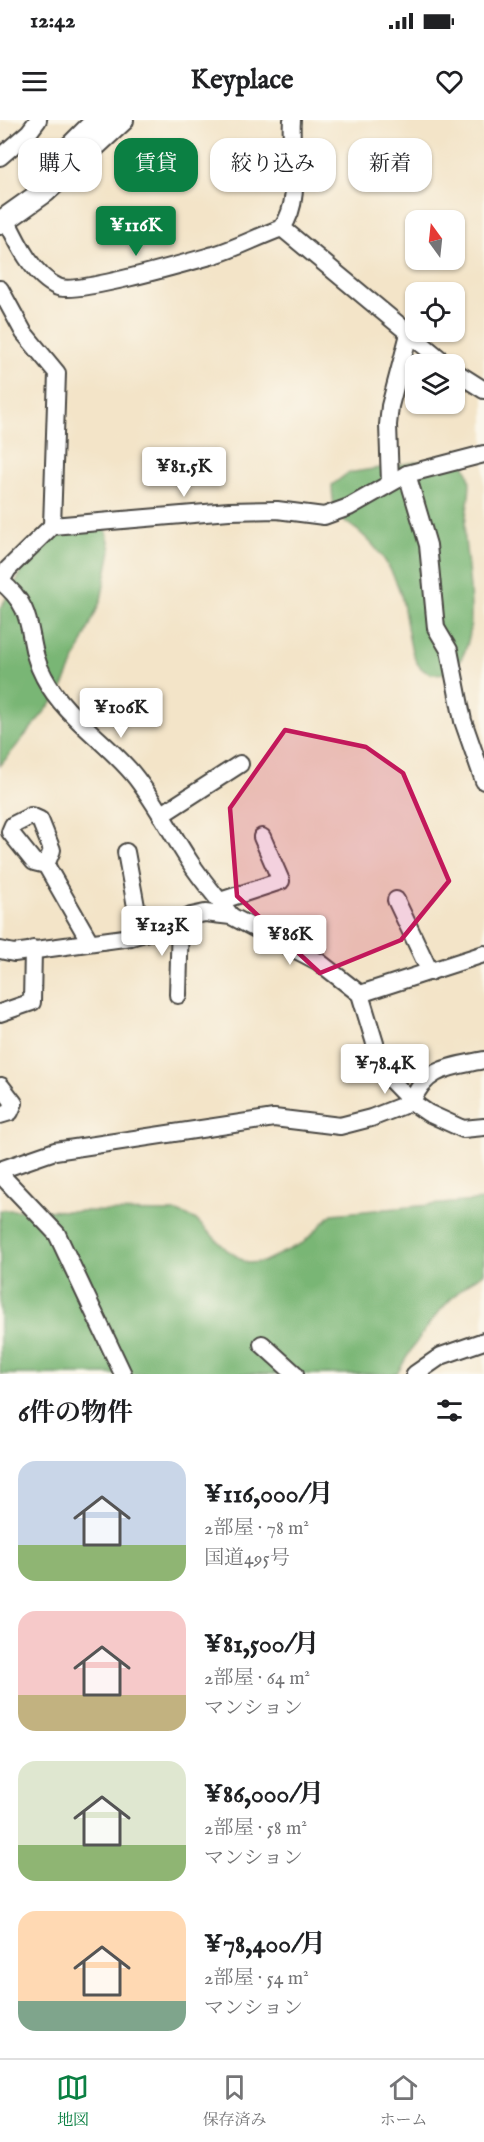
<!DOCTYPE html>
<html lang="ja">
<head>
<meta charset="utf-8">
<style>
	body { margin:0; font-family:"IM FELL English","Noto Serif JP",serif; background:#f2f2f2; color:#202124; height:100vh; display:flex; flex-direction:column; font-size:22px; white-space:nowrap }
	* { box-sizing:border-box; margin:0 }
	p { font-size:20px; color:#757577 }
	.icon { flex:none; width:33px; height:33px; fill:none; stroke:currentColor; stroke-width:2; stroke-linecap:round; stroke-linejoin:round }
	.map { position:relative; height:1254px; overflow:hidden }
	.side { display:flex; flex-direction:column; background:#fff; flex:1 }
	.side>* { flex:none }
	.banner { position:absolute; left:18px; top:18px; width:448px; height:54px; display:flex; gap:12px }
	.needle { width:39px; rotate:345deg }
	.buttons { position:absolute; left:405px; top:90px; display:grid; gap:12px }
	.buttons a { display:grid; place-items:center; width:60px; height:60px; border-radius:12px; background:#fff; box-shadow:0 2px 4px #0004; font-size:30px }
	.price { position:absolute; translate:-50% -51px; padding:0 14px; border-radius:6px; background:#fff; color:#222; font-size:20px; line-height:39px; filter:drop-shadow(0 2px 3px #0008) }
	.price::after { content:''; position:absolute; left:50%; top:36px; width:18px; height:14px; margin-left:-9px; background:inherit; clip-path:polygon(0 0,100% 0,50% 100%) }
	.price.on { background:#0b8043; color:#fff }
	ul { padding:0; list-style:none }
	li { display:flex; align-items:center; gap:18px; height:150px; padding:0 18px }
	li span { display:grid; place-items:center; flex:none; width:168px; height:120px; border-radius:18px; color:#555 }
	li>.icon { margin-inline-start:auto }
	span .icon { width:72px; height:72px; fill:#fffc; stroke-width:1 }
	li b { font-size:26px }
	h2 { display:flex; justify-content:space-between; align-items:center; height:72px; padding:0 18px; font-size:26px }
	.pill { padding:0 21px; border-radius:18px; background:#fff; box-shadow:0 2px 4px #0004; font-size:21px; line-height:54px }
	.pill.on { background:#0b8043; color:#fff }
	.status { display:flex; justify-content:space-between; align-items:center; height:42px; padding:0 30px; background:#fff; direction:ltr }
	.status svg { height:16px; fill:currentColor }
	header { display:flex; justify-content:space-between; align-items:center; height:78px; padding:0 18px; background:#fff; font-size:27px; font-weight:800 }
	.menu { display:flex; justify-content:space-around; align-items:center; height:84px; border-top:2px solid #e0e0e0; background:#fff; font-size:16px; color:#757577 }
	.menu a { display:grid; justify-items:center; gap:3px }
	.menu .on { color:#0b8043 }
	.map>svg:first-child { display:block }
</style>
</head>
<body>
<div class="status"><b>12:42</b><svg viewBox="0 0 49 12"><path d="M0 12V9h3v3zM5 12V6h3v6zM10 12V3h3v9zM15 12V0h3v12zM26 1h20v11H26zM47 4h2v5h-2z"/></svg></div>
<header><svg class="icon" aria-label="menu" viewBox="0 0 24 24"><path d="M4 6h16M4 12h16M4 18h16"/></svg>Keyplace<svg class="icon" aria-label="heart" viewBox="0 0 24 24"><path d="M12 20l-8-8c-3-5 5-10 8-4 3-6 11-1 8 4z"/></svg></header>
<div class="map">
<svg width="484" height="1254" viewBox="0 0 484 1254">
	<rect width="100%" height="100%" fill="#fbf7ec"/>
	<filter id="ink" filterUnits="userSpaceOnUse"><feTurbulence type="fractalNoise" baseFrequency=".0167" numOctaves="2"/><feDisplacementMap in="SourceGraphic" scale="12" xChannelSelector="R" yChannelSelector="G"/><feConvolveMatrix kernelMatrix="1 2 1 2 8 2 1 2 1" color-interpolation-filters="sRGB"/></filter>
	<filter id="wash" filterUnits="userSpaceOnUse"><feTurbulence type="fractalNoise" baseFrequency=".008" numOctaves="4" result="noise"/><feDisplacementMap in="SourceGraphic" scale="24" xChannelSelector="R" yChannelSelector="G"/><feGaussianBlur stdDeviation="1.35" result="paint"/><feColorMatrix in="noise" values="0 0 0 0 0 0 0 0 0 0 0 0 0 0 0 0 0 1.4 0 .05"/><feComposite in="paint" operator="in"/></filter>
	<g filter="url(#wash)">
		<rect width="100%" height="100%" fill="#f3e4c8"/>
		<!-- forest -->
		<g fill="#79b675" stroke="#527050" stroke-width="1.5">
			<path d="M 455,336 C 484,356 461,390 465,420 C 469,461 484,538 444,553 C 432,556 424,553 417,543 C 408,530 406,489 400,472 C 393,452 382,433 366,418 C 343,395 333,405 332,365 L 348,353 Z"/>
			<path d="M 66,407 L 106,409 L 111,430 L 101,480 L 60,573 L 0,646 L 0,489 L 36,427 Z"/>
			<path d="M 484,1080 L 484,1153 C 449,1172 416,1219 397,1254 L 0,1254 L 0,1090 L 177,1092 L 195,1099 L 227,1130 L 247,1143 L 263,1142 L 303,1123 L 332,1094 Z"/>
		</g>
	</g>
	<g filter="url(#ink)">
		<g fill="none" stroke-linecap="round" stroke-linejoin="round">
			<!-- minor casing -->
			<g stroke="#494743" stroke-width="20">
				<g id="minor">
					<path d="M 0,37 L 29,12 L 38,0"/>
					<path d="M 6,99 C 17,122 33,156 58,167 C 75,175 189,142 214,135 C 237,128 259,116 282,108 C 304,77 289,35 292,0"/>
					<path d="M 282,108 L 446,244"/>
					<path d="M 0,169 L 24,213 L 57,253 L 52,406"/>
					<path d="M 454,251 L 484,270"/>
					<path d="M 407,354 L 428,425 L 436,508 L 449,530 L 463,601 L 484,661"/>
					<path d="M 390,362 L 388,305 L 390,286 L 409,214"/>
					<path d="M 0,461 C 40,491 24,521 44,557 C 65,597 105,620 133,654 C 155,681 171,713 190,742 C 202,761 218,778 231,796"/>
					<path d="M 1,461 L 8,449 L 52,406 L 229,391 L 277,390 L 324,396 L 349,387 L 407,354 L 484,334"/>
					<path d="M 161,695 L 240,644"/>
					<path d="M 126,732 L 141,814"/>
					<path d="M 46,745 L 52,730 L 40,700 L 31,696 L 13,705 L 10,712 L 34,742 L 46,745 L 90,822"/>
					<path d="M 396,780 L 430,852"/>
					<path d="M 220,781 L 281,761 L 262,717"/>
					<path d="M 0,830 L 14,833 L 131,817 L 169,806 L 191,796 L 205,793 L 231,796 L 319,842 L 360,874 L 384,953 L 412,982 L 428,993 L 463,1009 L 484,1007"/>
					<path d="M 360,874 L 484,834"/>
					<path d="M 178,875 L 180,800"/>
					<path d="M 0,893 L 32,882 L 33,829"/>
					<path d="M 0,995 L 10,992 L 14,983 L 1,966"/>
					<path d="M 0,1050 L 55,1031 L 274,998 L 340,1006 L 371,998 L 412,982 C 425,947 452,947 484,940"/>
					<path d="M 0,1054 L 57,1114 L 123,1254"/>
					<path d="M 262,1224 L 295,1254"/>
					<path d="M 415,1254 L 441,1236 L 484,1221"/>
				</g>
			</g>
			<!-- highway casing -->
			<g stroke="#494743" stroke-width="26">
				<g id="highway">
					<path d="M 62,36 L 98,0"/>
					<path d="M 0,103 L 45,71 L 122,0"/>
				</g>
			</g>
			<!-- minor -->
			<use href="#minor" stroke="#fff" stroke-width="16"/>
			<!-- highway -->
			<use href="#highway" stroke="#fff" stroke-width="22"/>
		</g>
	</g>
	<!-- marked area -->
	<path fill="#c2185b" fill-opacity="0.2" stroke="#c2185b" stroke-width="4.5" stroke-linejoin="round" d="M 285,610 L 366,627 L 403,653 L 449,761 L 401,820 L 320,853 L 237,776 L 230,688 Z"/>
</svg>
<div class="buttons">
<a><svg class="needle" viewBox="-14 -14 28 28"><path d="M0-13l5 13h-10z" fill="#e53935"/><path d="M0 13l5-13h-10z" fill="#757577"/></svg></a>
<a><svg class="icon" aria-label="locate" viewBox="0 0 24 24"><circle cx="12" cy="12" r="6"/><path d="M12 2v4M12 18v4M2 12h4M18 12h4"/></svg></a>
<a><svg class="icon" aria-label="layers" viewBox="0 0 24 24"><path d="M12 4l9 5-9 5-9-5zM3 14l9 5 9-5"/></svg></a>
</div>
<b class="price on" style="left:136px;top:137px">¥116K</b>
<b class="price" style="left:184px;top:378px">¥81.5K</b>
<b class="price" style="left:121px;top:619px">¥106K</b>
<b class="price" style="left:162px;top:837px">¥123K</b>
<b class="price" style="left:290px;top:846px">¥86K</b>
<b class="price" style="left:385px;top:975px">¥78.4K</b>
<div class="banner">
<a class="pill">購入</a>
<a class="pill on">賃貸</a>
<a class="pill">絞り込み</a>
<a class="pill">新着</a>
</div>
</div>
<section class="side">
<h2>6件の物件<svg class="icon" aria-label="filters" viewBox="0 0 24 24"><path d="M4 7h16M4 17h16"/><circle cx="9" cy="7" r="2"/><circle cx="15" cy="17" r="2"/></svg></h2>
<ul>
<li><span style="background:linear-gradient(#c9d6e8 70%,#8fb573 0)"><svg class="icon" aria-label="home" viewBox="0 0 24 24"><path d="M3 11l9-7 9 7M6 9v11h12V9"/></svg></span><div><b>¥116,000/月</b><p>2部屋 · 78 m²</p><p>国道495号</p></div></li>
<li><span style="background:linear-gradient(#f6c9c9 70%,#c2b280 0)"><svg class="icon" aria-label="home" viewBox="0 0 24 24"><path d="M3 11l9-7 9 7M6 9v11h12V9"/></svg></span><div><b>¥81,500/月</b><p>2部屋 · 64 m²</p><p>マンション</p></div></li>
<li><span style="background:linear-gradient(#dfe7d0 70%,#8fb573 0)"><svg class="icon" aria-label="home" viewBox="0 0 24 24"><path d="M3 11l9-7 9 7M6 9v11h12V9"/></svg></span><div><b>¥86,000/月</b><p>2部屋 · 58 m²</p><p>マンション</p></div></li>
<li><span style="background:linear-gradient(#ffd9b3 75%,#7fa58c 0)"><svg class="icon" aria-label="home" viewBox="0 0 24 24"><path d="M3 11l9-7 9 7M6 9v11h12V9"/></svg></span><div><b>¥78,400/月</b><p>2部屋 · 54 m²</p><p>マンション</p></div></li>
</ul>
</section>
<nav class="menu">
<a class="on"><svg class="icon" aria-label="map" viewBox="0 0 24 24"><path d="M3 6l6-2 6 2 6-2v14l-6 2-6-2-6 2zM9 4v14M15 6v14"/></svg>地図</a>
<a><svg class="icon" aria-label="saved" viewBox="0 0 24 24"><path d="M7 4h10v16l-5-4-5 4z"/></svg>保存済み</a>
<a><svg class="icon" aria-label="home" viewBox="0 0 24 24"><path d="M3 11l9-7 9 7M6 9v11h12V9"/></svg>ホーム</a>
</nav>
</body>
</html>
